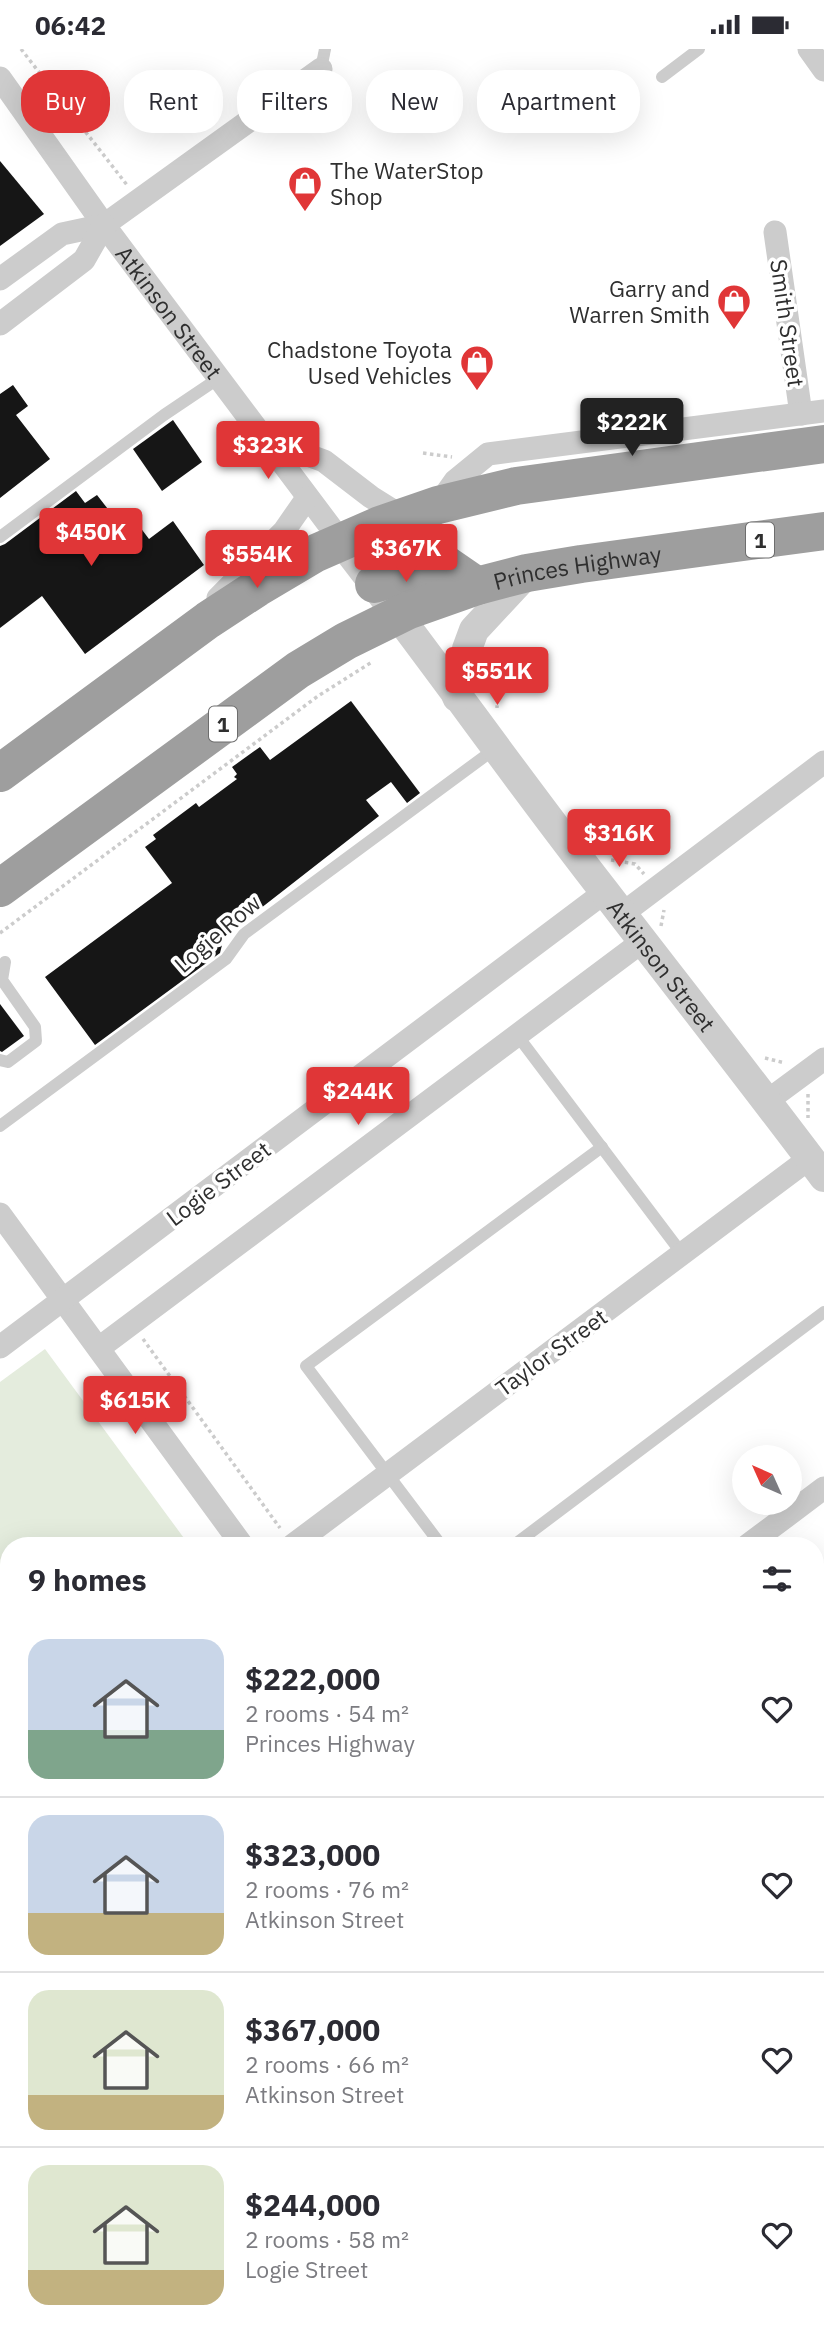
<!DOCTYPE html>
<html lang="en">
<head>
<meta charset="utf-8">
<style>
	body { margin:0; font-family:"IBM Plex Sans",sans-serif; background:#f7f7f7; color:#2b2b33; height:100vh; display:flex; flex-direction:column; font-size:26px; white-space:nowrap }
	* { box-sizing:border-box; margin:0 }
	p { font-size:23px; color:#7c7c81 }
	.icon { flex:none; width:38px; height:38px; fill:none; stroke:currentColor; stroke-width:2; stroke-linecap:round; stroke-linejoin:round }
	.map { position:relative; flex:1; overflow:hidden }
	.details { position:absolute; left:0px; top:1488px; width:824px; height:800px; display:flex; flex-direction:column; background:#fff; border-radius:28px 28px 0 0; box-shadow:0 7px 28px #0002 }
	.details>* { flex:none }
	.top-card { position:absolute; left:21px; top:21px; width:782px; height:63px; display:flex; gap:14px }
	.needle { width:46px; rotate:315deg }
	.buttons { position:absolute; left:732px; top:1396px; display:grid; gap:14px }
	.buttons a { display:grid; place-items:center; width:70px; height:70px; border-radius:50%; background:#fff; box-shadow:0 7px 28px #0002; font-size:35px }
	.price { position:absolute; translate:-50% -60px; padding:0 16px; border-radius:7px; background:#e03637; color:#fff; font-size:23px; line-height:46px; filter:drop-shadow(0 2px 4px #0008) }
	.price::after { content:''; position:absolute; left:50%; top:42px; width:21px; height:16px; margin-left:-10px; background:inherit; clip-path:polygon(0 0,100% 0,50% 100%) }
	.price.on { background:#222; color:#fff }
	ul { padding:0; list-style:none }
	li { display:flex; align-items:center; gap:21px; height:175px; padding:0 28px }
	li+li { border-top:2px solid #e1e1e2 }
	li span { display:grid; place-items:center; flex:none; width:196px; height:140px; border-radius:21px; color:#555 }
	li>.icon { margin-inline-start:auto }
	span .icon { width:84px; height:84px; fill:#fffc; stroke-width:1 }
	li b { font-size:30px }
	h2 { display:flex; justify-content:space-between; align-items:center; height:84px; padding:0 28px; font-size:30px }
	.chip { padding:0 24px; border-radius:28px; background:#fff; box-shadow:0 7px 28px #0002; font-size:24px; line-height:63px }
	.chip.on { background:#e03637; color:#fff }
	.status { display:flex; justify-content:space-between; align-items:center; height:49px; padding:0 35px; background:#fff; direction:ltr }
	.status svg { height:19px; fill:currentColor }
	.map>svg:first-child { display:block }
</style>
</head>
<body>
<div class="status"><b>06:42</b><svg viewBox="0 0 49 12"><path d="M0 12V9h3v3zM5 12V6h3v6zM10 12V3h3v9zM15 12V0h3v12zM26 1h20v11H26zM47 4h2v5h-2z"/></svg></div>
<div class="map">
<svg width="824" height="2286" viewBox="0 0 824 2286">
	<rect width="100%" height="100%" fill="#fff"/>
	<!-- green -->
	<g fill="#e4ecdd">
		<path d="M 45,1300 L 189,1496 L 9,1496 L 9,1538 L 0,1545 L 0,1333 Z"/>
		<path d="M 9,1694 L 9,2243 L 0,2231 L 0,1701 Z"/>
		<path d="M 766,2278 L 772,2286 L 41,2286 L 35,2279 Z"/>
	</g>
	<!-- building -->
	<g fill="#161616">
		<path d="M 0,112 L 44,165 L 0,197 Z"/>
		<path d="M 13,336 L 28,357 L 16,366 L 50,410 L 0,449 L 0,345 Z"/>
		<path d="M 173,371 L 202,413 L 162,442 L 133,400 Z"/>
		<path d="M 76,442 L 85,454 L 97,446 L 111,464 L 127,461 L 149,490 L 173,472 L 204,516 L 85,605 L 42,547 L 0,579 L 0,497 L 5,495 Z"/>
		<path d="M 351,652 L 420,744 L 407,754 L 391,733 L 366,751 L 379,767 L 224,888 L 220,904 L 95,996 L 45,928 L 172,834 L 145,798 L 156,790 L 153,786 L 196,754 L 199,758 L 237,730 L 234,728 L 237,725 L 232,718 L 260,698 L 270,711 Z"/>
		<path d="M 0,955 L 24,987 L 2,1003 L 0,1002 Z"/>
	</g>
	<g fill="none" stroke-linecap="round" stroke-linejoin="round">
		<!-- path -->
		<g stroke="#ccc" stroke-width="3.5" stroke-dasharray="3.5 3.5" stroke-linecap="butt">
			<path d="M 21,0 L 127,136"/>
			<path d="M 423,404 L 452,408"/>
			<path d="M 489,617 L 498,631 L 497,659"/>
			<path d="M 611,811 L 635,815 L 644,825"/>
			<path d="M 661,877 L 664,861"/>
			<path d="M 0,884 L 318,647 L 372,613"/>
			<path d="M 765,1009 L 785,1014"/>
			<path d="M 808,1045 L 808,1069"/>
			<path d="M 143,1290 L 280,1479"/>
			<path d="M 0,1720 L 9,1713"/>
			<path d="M 0,2108 L 9,2111"/>
			<path d="M 816,2208 L 824,2220"/>
			<path d="M 383,2278 L 388,2286"/>
			<path d="M 646,2278 L 648,2286"/>
			<path d="M 522,2282 L 533,2286"/>
			<path d="M 204,2286 L 207,2278"/>
			<path d="M 394,2286 L 404,2278"/>
			<path d="M 593,2286 L 594,2278"/>
			<path d="M 632,2286 L 632,2278"/>
		</g>
		<!-- service -->
		<g stroke="#ccc" stroke-width="12">
			<path d="M 321,20 L 325,0"/>
			<path d="M 662,28 L 699,0"/>
			<path d="M 0,488 L 164,366 L 219,329"/>
			<path d="M 517,986 L 683,1206"/>
			<path d="M 0,1011 L 8,1013 L 36,992 L 35,978 L 2,931 L 5,913"/>
			<path d="M 0,1077 L 226,910 L 244,885 L 496,699"/>
			<path d="M 441,1496 L 306,1317 L 602,1098"/>
			<path d="M 514,1496 L 824,1263"/>
			<path d="M 816,1624 L 824,1618"/>
			<path d="M 816,1971 L 824,1982"/>
			<path d="M 816,2066 L 824,2060"/>
		</g>
		<!-- minor -->
		<g stroke="#ccc" stroke-width="23">
			<path d="M 809,0 L 824,21"/>
			<path id="s1" d="M 0,29 L 104,176 L 341,492"/>
			<path d="M 775,183 L 801,365"/>
			<path d="M 0,230 L 62,185 L 104,176 L 321,20"/>
			<path d="M 0,275 L 84,211 L 104,176"/>
			<path d="M 264,390 L 324,412 L 371,448 L 403,468"/>
			<path d="M 438,456 L 455,432 L 488,405 L 824,362"/>
			<path d="M 218,549 L 284,482 L 307,449"/>
			<path d="M 622,865 L 824,713"/>
			<path d="M 767,1052 L 824,1010"/>
			<path d="M 0,1165 L 242,1496"/>
			<path d="M 0,1298 L 605,843"/>
			<path d="M 99,1299 L 643,892"/>
			<path d="M 293,1496 L 810,1109"/>
			<path d="M 748,1496 L 824,1439"/>
			<path d="M 816,1692 L 824,1703"/>
			<path d="M 816,2152 L 824,2146"/>
			<path d="M 816,2273 L 824,2284"/>
		</g>
		<!-- tertiary -->
		<g stroke="#ccc" stroke-width="30">
			<path id="s2" d="M 341,492 C 431,607 515,728 605,843 C 678,938 752,1032 824,1128"/>
			<path d="M 457,648 L 467,600 L 474,581 L 527,524"/>
		</g>
		<!-- trunk -->
		<g stroke="#9e9e9e" stroke-width="38">
			<path d="M 374,535 L 445,515 L 477,537"/>
			<path d="M 0,724 L 208,571 L 257,539 L 316,504 L 380,476 L 438,456 L 516,437 L 824,395"/>
			<path id="s3" d="M 0,839 L 298,621 L 346,592 L 409,561 L 477,537 L 527,524 L 581,515 L 824,482"/>
			<path d="M 0,2279 L 5,2286"/>
		</g>
	</g>
	<!-- icons -->
	<defs>
		<g id="shop-pin" transform="scale(1.75)"><path d="M0 17L-7.5 6A9.5 9.5 0 1 1 7.5 6Z" fill="#e03637" stroke="#fff"/><path d="M-5-2.5h2.3a2.7 3.5 0 0 1 5.4 0H5L5.5 6h-11ZM-1.5-2.5h3a1.5 2.3 0 0 0-3 0Z" fill="#fff"/></g>
	</defs>
	<g fill-rule="evenodd">
		<use href="#shop-pin" x="305" y="134"/>
		<use href="#shop-pin" x="734" y="252"/>
		<use href="#shop-pin" x="477" y="313"/>
	</g>
	<g text-anchor="middle" dominant-baseline="central" stroke-width="7" stroke-linejoin="round" paint-order="stroke">
		<!-- shield labels -->
		<g fill="#fff" stroke="#6d6d6d" stroke-width="2">
			<rect x="746" y="473.5" width="28" height="35" rx="5"/>
			<rect x="209" y="657.5" width="28" height="35" rx="5"/>
		</g>
		<g font-size="21" font-weight="bold" fill="#2f2f2f">
			<text x="760" y="491">1</text>
			<text x="223" y="675">1</text>
		</g>
		<!-- poi labels -->
		<g font-size="23" fill="#2f2f2f" stroke="#fff" text-anchor="end">
			<text x="330" y="121" text-anchor="start">The WaterStop<tspan x="330" dy="26">Shop</tspan></text>
			<text x="710" y="239">Garry and<tspan x="710" dy="26">Warren Smith</tspan></text>
			<text x="452" y="300">Chadstone Toyota<tspan x="452" dy="26">Used Vehicles</tspan></text>
		</g>
		<!-- street labels -->
		<g font-size="23" fill="#2f2f2f" stroke="#fff">
			<text stroke="none"><textPath href="#s1" startOffset="289">Atkinson Street</textPath></text>
			<text transform="translate(788 274) rotate(82)">Smith Street</text>
			<text stroke="none"><textPath href="#s3" startOffset="670">Princes Highway</textPath></text>
			<text transform="translate(217 884) rotate(-41)">Logie Row</text>
			<text stroke="none"><textPath href="#s2" startOffset="532">Atkinson Street</textPath></text>
			<text transform="translate(218 1134) rotate(-37)">Logie Street</text>
			<text transform="translate(551 1303) rotate(-36)">Taylor Street</text>
		</g>
	</g>
</svg>
<div class="buttons">
<a><svg class="needle" viewBox="-14 -14 28 28"><path d="M0-13l5 13h-10z" fill="#e53935"/><path d="M0 13l5-13h-10z" fill="#7c7c81"/></svg></a>
</div>
<b class="price on" style="left:632px;top:409px">$222K</b>
<b class="price" style="left:268px;top:432px">$323K</b>
<b class="price" style="left:91px;top:519px">$450K</b>
<b class="price" style="left:406px;top:535px">$367K</b>
<b class="price" style="left:257px;top:541px">$554K</b>
<b class="price" style="left:497px;top:658px">$551K</b>
<b class="price" style="left:619px;top:820px">$316K</b>
<b class="price" style="left:358px;top:1078px">$244K</b>
<b class="price" style="left:135px;top:1387px">$615K</b>
<div class="top-card">
<a class="chip on">Buy</a>
<a class="chip">Rent</a>
<a class="chip">Filters</a>
<a class="chip">New</a>
<a class="chip">Apartment</a>
</div>
<section class="details">
<h2>9 homes<svg class="icon" aria-label="filters" viewBox="0 0 24 24"><path d="M4 7h16M4 17h16"/><circle cx="9" cy="7" r="2"/><circle cx="15" cy="17" r="2"/></svg></h2>
<ul>
<li><span style="background:linear-gradient(#c9d6e8 65%,#7fa58c 0)"><svg class="icon" aria-label="home" viewBox="0 0 24 24"><path d="M3 11l9-7 9 7M6 9v11h12V9"/></svg></span><div><b>$222,000</b><p>2 rooms · 54 m²</p><p>Princes Highway</p></div><svg class="icon" aria-label="heart" viewBox="0 0 24 24"><path d="M12 20l-8-8c-3-5 5-10 8-4 3-6 11-1 8 4z"/></svg></li>
<li><span style="background:linear-gradient(#c9d6e8 70%,#c2b280 0)"><svg class="icon" aria-label="home" viewBox="0 0 24 24"><path d="M3 11l9-7 9 7M6 9v11h12V9"/></svg></span><div><b>$323,000</b><p>2 rooms · 76 m²</p><p>Atkinson Street</p></div><svg class="icon" aria-label="heart" viewBox="0 0 24 24"><path d="M12 20l-8-8c-3-5 5-10 8-4 3-6 11-1 8 4z"/></svg></li>
<li><span style="background:linear-gradient(#dfe7d0 75%,#c2b280 0)"><svg class="icon" aria-label="home" viewBox="0 0 24 24"><path d="M3 11l9-7 9 7M6 9v11h12V9"/></svg></span><div><b>$367,000</b><p>2 rooms · 66 m²</p><p>Atkinson Street</p></div><svg class="icon" aria-label="heart" viewBox="0 0 24 24"><path d="M12 20l-8-8c-3-5 5-10 8-4 3-6 11-1 8 4z"/></svg></li>
<li><span style="background:linear-gradient(#dfe7d0 75%,#c2b280 0)"><svg class="icon" aria-label="home" viewBox="0 0 24 24"><path d="M3 11l9-7 9 7M6 9v11h12V9"/></svg></span><div><b>$244,000</b><p>2 rooms · 58 m²</p><p>Logie Street</p></div><svg class="icon" aria-label="heart" viewBox="0 0 24 24"><path d="M12 20l-8-8c-3-5 5-10 8-4 3-6 11-1 8 4z"/></svg></li>
</ul>
</section>
</div>
</body>
</html>
